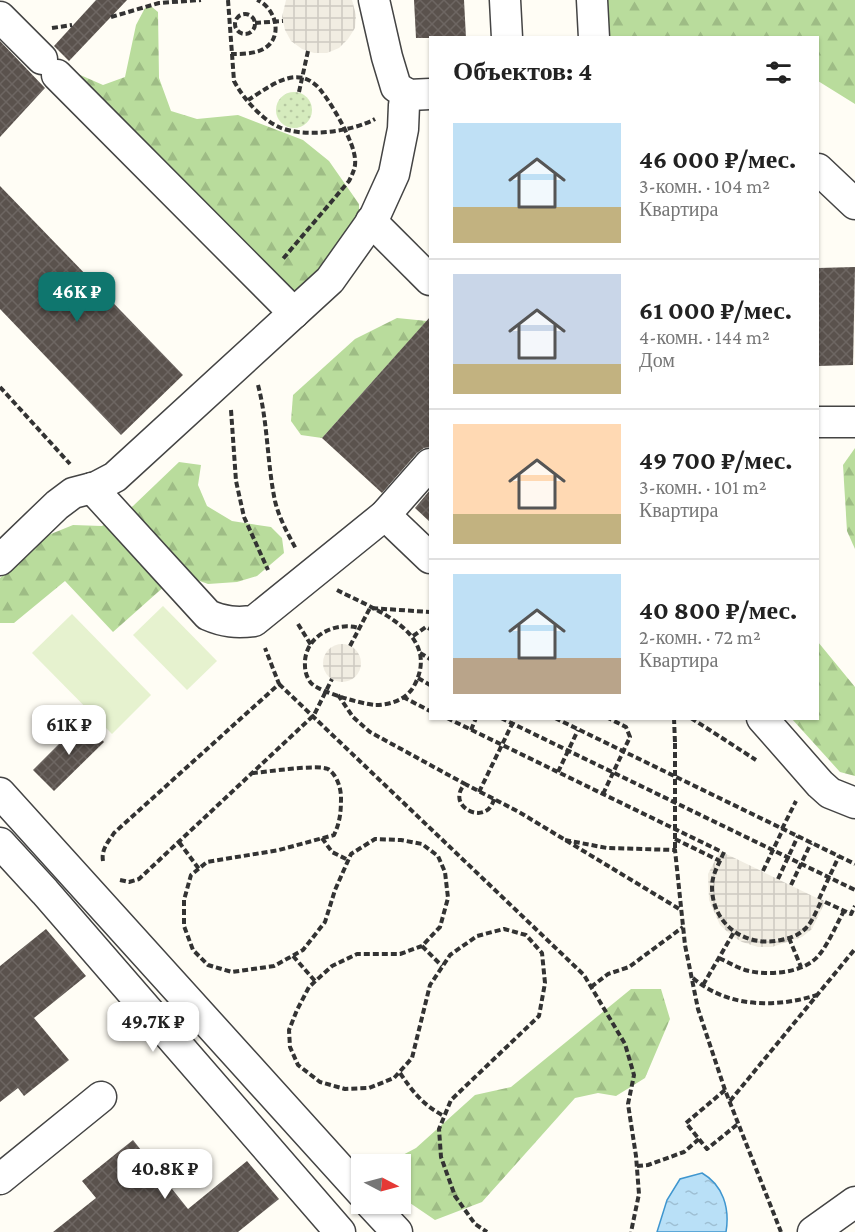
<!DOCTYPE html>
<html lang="ru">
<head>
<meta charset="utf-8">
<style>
	body { margin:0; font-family:"Crimson Pro",serif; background:#f2f2f2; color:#222; height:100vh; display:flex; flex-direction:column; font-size:22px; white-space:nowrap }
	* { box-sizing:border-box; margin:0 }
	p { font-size:20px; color:#767676 }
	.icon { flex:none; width:33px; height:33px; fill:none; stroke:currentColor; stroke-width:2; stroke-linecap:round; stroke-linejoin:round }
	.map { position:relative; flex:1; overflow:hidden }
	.panel { position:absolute; left:429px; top:36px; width:390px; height:684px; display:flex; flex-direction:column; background:#fff; border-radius:0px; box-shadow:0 2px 4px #0004 }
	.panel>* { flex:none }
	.needle { width:39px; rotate:96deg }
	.controls { position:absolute; left:351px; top:1154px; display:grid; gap:12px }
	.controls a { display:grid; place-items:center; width:60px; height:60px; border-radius:0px; background:#fff; box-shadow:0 2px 4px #0004; font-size:30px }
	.price { position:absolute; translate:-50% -51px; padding:0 14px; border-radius:12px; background:#fff; color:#222; font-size:20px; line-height:39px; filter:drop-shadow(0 2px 3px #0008) }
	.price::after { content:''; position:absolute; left:50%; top:36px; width:18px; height:14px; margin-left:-9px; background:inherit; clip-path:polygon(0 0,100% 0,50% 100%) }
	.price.active { background:#0f766e; color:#fff }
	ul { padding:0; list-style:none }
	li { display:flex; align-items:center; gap:18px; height:150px; padding:0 24px }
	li+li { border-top:2px solid #e0e0e0 }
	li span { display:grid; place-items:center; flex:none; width:168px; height:120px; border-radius:0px; color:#555 }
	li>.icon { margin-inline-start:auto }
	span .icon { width:72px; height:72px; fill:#fffc; stroke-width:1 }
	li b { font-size:26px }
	h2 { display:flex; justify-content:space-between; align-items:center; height:72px; padding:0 24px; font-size:26px }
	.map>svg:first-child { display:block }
</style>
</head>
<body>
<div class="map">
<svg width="855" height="1232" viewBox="0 0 855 1232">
	<defs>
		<pattern id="forest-firs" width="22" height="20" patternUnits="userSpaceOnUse" patternTransform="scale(1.5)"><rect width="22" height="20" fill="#b9dc9c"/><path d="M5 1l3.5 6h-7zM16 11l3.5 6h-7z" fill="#9ebc85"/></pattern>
		<pattern id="park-dots" width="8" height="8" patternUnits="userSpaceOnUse" patternTransform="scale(1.5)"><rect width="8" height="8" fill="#d5ebbd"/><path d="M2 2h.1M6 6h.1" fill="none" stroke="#b6c8a1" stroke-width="1.8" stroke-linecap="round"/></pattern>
		<pattern id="plaza-grid" width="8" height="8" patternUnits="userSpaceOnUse" patternTransform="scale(1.5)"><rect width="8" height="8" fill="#f1ede2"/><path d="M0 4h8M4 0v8" fill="none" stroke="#cecac1"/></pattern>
		<pattern id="water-ripples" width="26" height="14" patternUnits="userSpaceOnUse" patternTransform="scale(1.5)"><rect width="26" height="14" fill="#b9e0f7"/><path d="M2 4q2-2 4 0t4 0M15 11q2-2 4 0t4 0" fill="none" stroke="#9ebfd3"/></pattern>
		<pattern id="building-cross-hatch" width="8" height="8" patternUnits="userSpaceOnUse" patternTransform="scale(1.5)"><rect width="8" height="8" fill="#5a524d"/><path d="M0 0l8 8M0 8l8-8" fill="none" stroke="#6d6662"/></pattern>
	</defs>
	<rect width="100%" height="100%" fill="#fffdf5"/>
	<!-- forest -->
	<g fill="url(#forest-firs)">
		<path d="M 605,0 L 855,0 L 855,104 L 818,81 L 818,38 L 607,37 Z"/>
		<path d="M 152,7 L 158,12 L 159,78 L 171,111 L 197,119 L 238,115 L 303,140 L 329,161 L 359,204 L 359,221 L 307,289 L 290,292 L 72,81 L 78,74 L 103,85 L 125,77 L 136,25 L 145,8 Z"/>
		<path d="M 397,318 L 427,321 L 322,438 L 301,435 L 291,421 L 293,395 L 355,339 Z"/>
		<path d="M 855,448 L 855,549 L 847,531 L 843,465 Z"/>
		<path d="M 179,462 L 201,465 L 198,485 L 207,506 L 232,521 L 271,527 L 282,538 L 284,553 L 257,576 L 237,582 L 208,584 L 189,577 L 167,584 L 113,632 L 65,581 L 14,623 L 0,623 L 0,578 L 46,536 L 73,525 L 102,526 L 133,506 Z"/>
		<path d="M 818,642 L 855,687 L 855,776 L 840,772 L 792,719 L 818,718 Z"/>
		<path d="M 631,989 L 661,989 L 670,1019 L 645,1078 L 616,1096 L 598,1093 L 575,1098 L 482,1202 L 435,1220 L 410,1203 L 401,1182 L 400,1164 L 395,1164 L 397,1158 L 416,1148 L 475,1095 L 511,1087 Z"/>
	</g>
	<!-- park -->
	<circle fill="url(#park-dots)" cx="294" cy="110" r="18"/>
	<!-- pitch -->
	<g fill="#e6f2cf">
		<path d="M 163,606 L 217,661 L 187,690 L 133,635 Z"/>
		<path d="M 72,614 L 151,695 L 112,734 L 32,653 Z"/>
	</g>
	<!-- plaza -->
	<g fill="url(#plaza-grid)">
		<path d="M 286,0 L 352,0 L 356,15 L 355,28 L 348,39 L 339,48 L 327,53 L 314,53 L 302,49 L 291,41 L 285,30 L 282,17 Z"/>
		<circle cx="342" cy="663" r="19"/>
		<path d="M 720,851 L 825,902 L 812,929 L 802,937 L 772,947 L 758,947 L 742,942 L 732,936 L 720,925 L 709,900 L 708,874 Z"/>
	</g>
	<!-- water -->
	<path fill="url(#water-ripples)" stroke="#3f96cf" stroke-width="1.5" d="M 702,1173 C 723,1185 730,1208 726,1232 L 657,1232 L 667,1200 L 680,1179 Z"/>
	<!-- building -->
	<g fill="url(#building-cross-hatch)">
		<path d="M 96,0 L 127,0 L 69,61 L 54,46 Z"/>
		<path d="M 414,0 L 464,0 L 466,38 L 416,38 Z"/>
		<path d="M 0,41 L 45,88 L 0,137 Z"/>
		<path d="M 0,186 L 183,375 L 121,435 L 0,309 Z"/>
		<path d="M 855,267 L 853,365 L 818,366 L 818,268 Z"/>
		<path d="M 430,317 L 430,447 L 424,448 L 417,453 L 382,493 L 322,438 Z"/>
		<path d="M 430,490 L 430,522 L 415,508 Z"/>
		<path d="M 83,720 L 104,742 L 54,791 L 33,770 Z"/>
		<path d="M 46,929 L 86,976 L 34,1018 L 69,1060 L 24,1096 L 18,1088 L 0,1102 L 0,966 Z"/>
		<path d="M 133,1140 L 188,1209 L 247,1161 L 279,1199 L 238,1232 L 53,1232 L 96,1198 L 82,1181 Z"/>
	</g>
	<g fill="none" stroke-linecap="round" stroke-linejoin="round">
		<!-- minor casing -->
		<g stroke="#444" stroke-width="33">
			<g id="minor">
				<path d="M 374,0 L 387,57 L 396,87 L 409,95 L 430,94"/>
				<path d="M 505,0 L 507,38"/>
				<path d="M 592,0 L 594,38"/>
				<path d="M 0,17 L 42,59"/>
				<path d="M 57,75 L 294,313"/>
				<path d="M 818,169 L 855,204"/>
				<path d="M 371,221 L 430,280"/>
				<path d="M 818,422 L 855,422"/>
				<path d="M 92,488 L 208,615 C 224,622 236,623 254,621 L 385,515 L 430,464"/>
				<path d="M 385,515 L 430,558"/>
				<path d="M 0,560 L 57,505 L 73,493 L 96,487 L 115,477 L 330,280 L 374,218 L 394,174 L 403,129 L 404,105 L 409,95"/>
				<path d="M 762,718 L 820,784 L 830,793 L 855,803"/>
				<path d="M 0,793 L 362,1193"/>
				<path d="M 0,843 L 45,892 L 340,1232"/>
				<path d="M 0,1179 L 101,1097"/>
				<path d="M 370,1203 L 397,1232"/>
				<path d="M 813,1232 L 855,1202"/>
			</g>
		</g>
		<!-- path -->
		<g stroke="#333" stroke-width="4" stroke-dasharray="6 3" stroke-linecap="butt">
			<path d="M 228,0 L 234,81 C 243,98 261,119 279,127 C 302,138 352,132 375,119"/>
			<circle cx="245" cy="24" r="10"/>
			<path d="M 111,17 L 159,3 L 201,0"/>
			<path d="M 255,23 L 283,21"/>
			<path d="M 52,28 L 72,25"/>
			<path d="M 231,54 C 242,54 256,54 265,48 C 284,36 275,7 257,0"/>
			<path d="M 299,92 L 308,51"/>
			<path d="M 248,100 C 263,91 285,73 303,78 C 311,80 318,86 322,92 C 333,106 354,142 355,159 C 356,167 353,173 349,181 L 282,260"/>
			<path d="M 258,385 C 268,423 267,463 275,501 C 279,518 288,534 296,549"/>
			<path d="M 0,387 L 70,464"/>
			<path d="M 231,410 L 236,481 L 244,517 L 268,570"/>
			<path d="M 337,590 C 373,609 443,632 414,686 C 406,700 390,705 375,705 C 362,704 319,692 311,683 C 307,678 305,672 305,666 C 303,637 334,621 359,628"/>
			<path d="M 298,624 L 311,645"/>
			<path d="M 413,636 L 426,627 L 430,629"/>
			<path d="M 350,646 L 370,608 L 430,612"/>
			<path d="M 420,653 L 430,659"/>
			<path d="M 418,678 L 430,685"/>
			<path d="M 279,684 L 584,975 L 625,1044 L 634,1075 L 628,1104 L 636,1156 L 639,1194 L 631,1232"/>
			<path d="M 338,695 L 353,717 L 370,732 L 465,784"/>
			<path d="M 403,697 L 430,711"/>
			<path d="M 447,718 L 720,851"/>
			<path d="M 501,718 L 855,890"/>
			<path d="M 555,718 L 855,864"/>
			<path d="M 674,718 L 675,743"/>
			<path d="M 691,718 L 756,760"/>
			<path d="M 471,730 L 476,718"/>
			<path d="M 558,772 L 578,730"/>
			<path d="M 252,773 C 267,772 317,764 328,769 C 337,775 341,788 341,798 C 341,812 340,822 334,835 L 279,850 L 207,862 L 191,875 L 184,900 L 184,926 L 193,950 L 208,965 L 232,972 L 274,966 L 303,950 L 325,922 L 335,890 L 351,854 L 375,839 L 401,840 L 422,844 L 438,856 L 445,872 L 448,898 L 440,927 L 422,946 L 400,954 L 357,954 L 332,966 L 309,987 L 297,1010 L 289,1030 L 290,1047 L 298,1065 L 320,1082 L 345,1089 L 369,1088 L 394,1078 L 412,1058 L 430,985 L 450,955 L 477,936 L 504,929 L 526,935 L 542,953 L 545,983 L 539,1016 L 451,1100 L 439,1129 L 441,1157 L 455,1196 L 475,1224 L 487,1232"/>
			<path d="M 479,792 L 515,718"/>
			<path d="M 603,794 L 630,737 L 626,727 L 608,718"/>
			<path d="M 494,799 C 487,828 444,806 465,784 L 519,812 L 681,910"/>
			<path d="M 782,829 L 796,801"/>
			<path d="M 322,838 L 332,852 L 348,860"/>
			<path d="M 675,839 L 720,861"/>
			<path d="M 565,840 L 607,848 L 675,850 L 685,945 L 698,1009 L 725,1090 L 781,1232"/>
			<path d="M 179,842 L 199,869"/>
			<path d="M 724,852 C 719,864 712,874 712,887 C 712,925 746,948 781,940 C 791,938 799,935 806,928 C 813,921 817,909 822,900"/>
			<path d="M 103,861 C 101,850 108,842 114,833 L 279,684 L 265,648"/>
			<path d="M 763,871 L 783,829"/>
			<path d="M 778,879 L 798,836"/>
			<path d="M 120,880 L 129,882 L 139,879 L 314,715 L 332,679"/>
			<path d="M 791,885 L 811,843"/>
			<path d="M 819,899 L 839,856"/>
			<path d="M 825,902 L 851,914 L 855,906"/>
			<path d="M 789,938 L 801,967"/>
			<path d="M 422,946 L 442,966"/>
			<path d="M 293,956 L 315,981"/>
			<path d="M 719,958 C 728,962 736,967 745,970 C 766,976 804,974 819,955 C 829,943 836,925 844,911"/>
			<path d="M 693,978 C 728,1008 776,1008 817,995"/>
			<path d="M 703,985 L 734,932"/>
			<path d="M 591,987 L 608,974 L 629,967 L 683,927"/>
			<path d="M 400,1073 C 413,1092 423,1105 444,1116"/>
			<path d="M 725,1090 L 686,1123 L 707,1149 L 739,1123"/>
			<path d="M 730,1101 L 855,949"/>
			<path d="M 637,1166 L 648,1165 L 684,1152 L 699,1139"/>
		</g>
		<!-- minor -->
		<use href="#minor" stroke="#fff" stroke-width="30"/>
		<!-- path-bridge -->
		<path stroke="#333" stroke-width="4" stroke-dasharray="6 3" stroke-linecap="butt" d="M 675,743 L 675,850"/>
	</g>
</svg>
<div class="controls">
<a><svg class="needle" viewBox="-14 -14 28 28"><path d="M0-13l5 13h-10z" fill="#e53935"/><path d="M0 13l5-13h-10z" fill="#767676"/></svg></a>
</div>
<b class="price active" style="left:77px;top:323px">46K ₽</b>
<b class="price" style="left:69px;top:756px">61K ₽</b>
<b class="price" style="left:153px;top:1053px">49.7K ₽</b>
<b class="price" style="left:165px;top:1200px">40.8K ₽</b>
<section class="panel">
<h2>Объектов: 4<svg class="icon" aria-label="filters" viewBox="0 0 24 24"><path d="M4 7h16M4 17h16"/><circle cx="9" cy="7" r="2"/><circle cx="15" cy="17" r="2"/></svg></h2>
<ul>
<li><span style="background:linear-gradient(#bfe0f5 70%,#c2b280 0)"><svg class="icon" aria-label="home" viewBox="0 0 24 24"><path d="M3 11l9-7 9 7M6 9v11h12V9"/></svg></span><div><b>46 000 ₽/мес.</b><p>3-комн. · 104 m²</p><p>Квартира</p></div></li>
<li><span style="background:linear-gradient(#c9d6e8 75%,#c2b280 0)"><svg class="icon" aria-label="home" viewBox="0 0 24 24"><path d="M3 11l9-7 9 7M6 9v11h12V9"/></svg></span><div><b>61 000 ₽/мес.</b><p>4-комн. · 144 m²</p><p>Дом</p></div></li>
<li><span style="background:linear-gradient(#ffd9b3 75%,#c2b280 0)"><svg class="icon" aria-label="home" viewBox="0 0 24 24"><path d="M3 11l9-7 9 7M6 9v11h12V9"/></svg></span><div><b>49 700 ₽/мес.</b><p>3-комн. · 101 m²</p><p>Квартира</p></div></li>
<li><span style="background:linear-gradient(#bfe0f5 70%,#b9a48a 0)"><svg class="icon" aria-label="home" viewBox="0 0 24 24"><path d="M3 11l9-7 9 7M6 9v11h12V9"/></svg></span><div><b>40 800 ₽/мес.</b><p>2-комн. · 72 m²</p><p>Квартира</p></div></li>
</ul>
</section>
</div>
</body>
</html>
